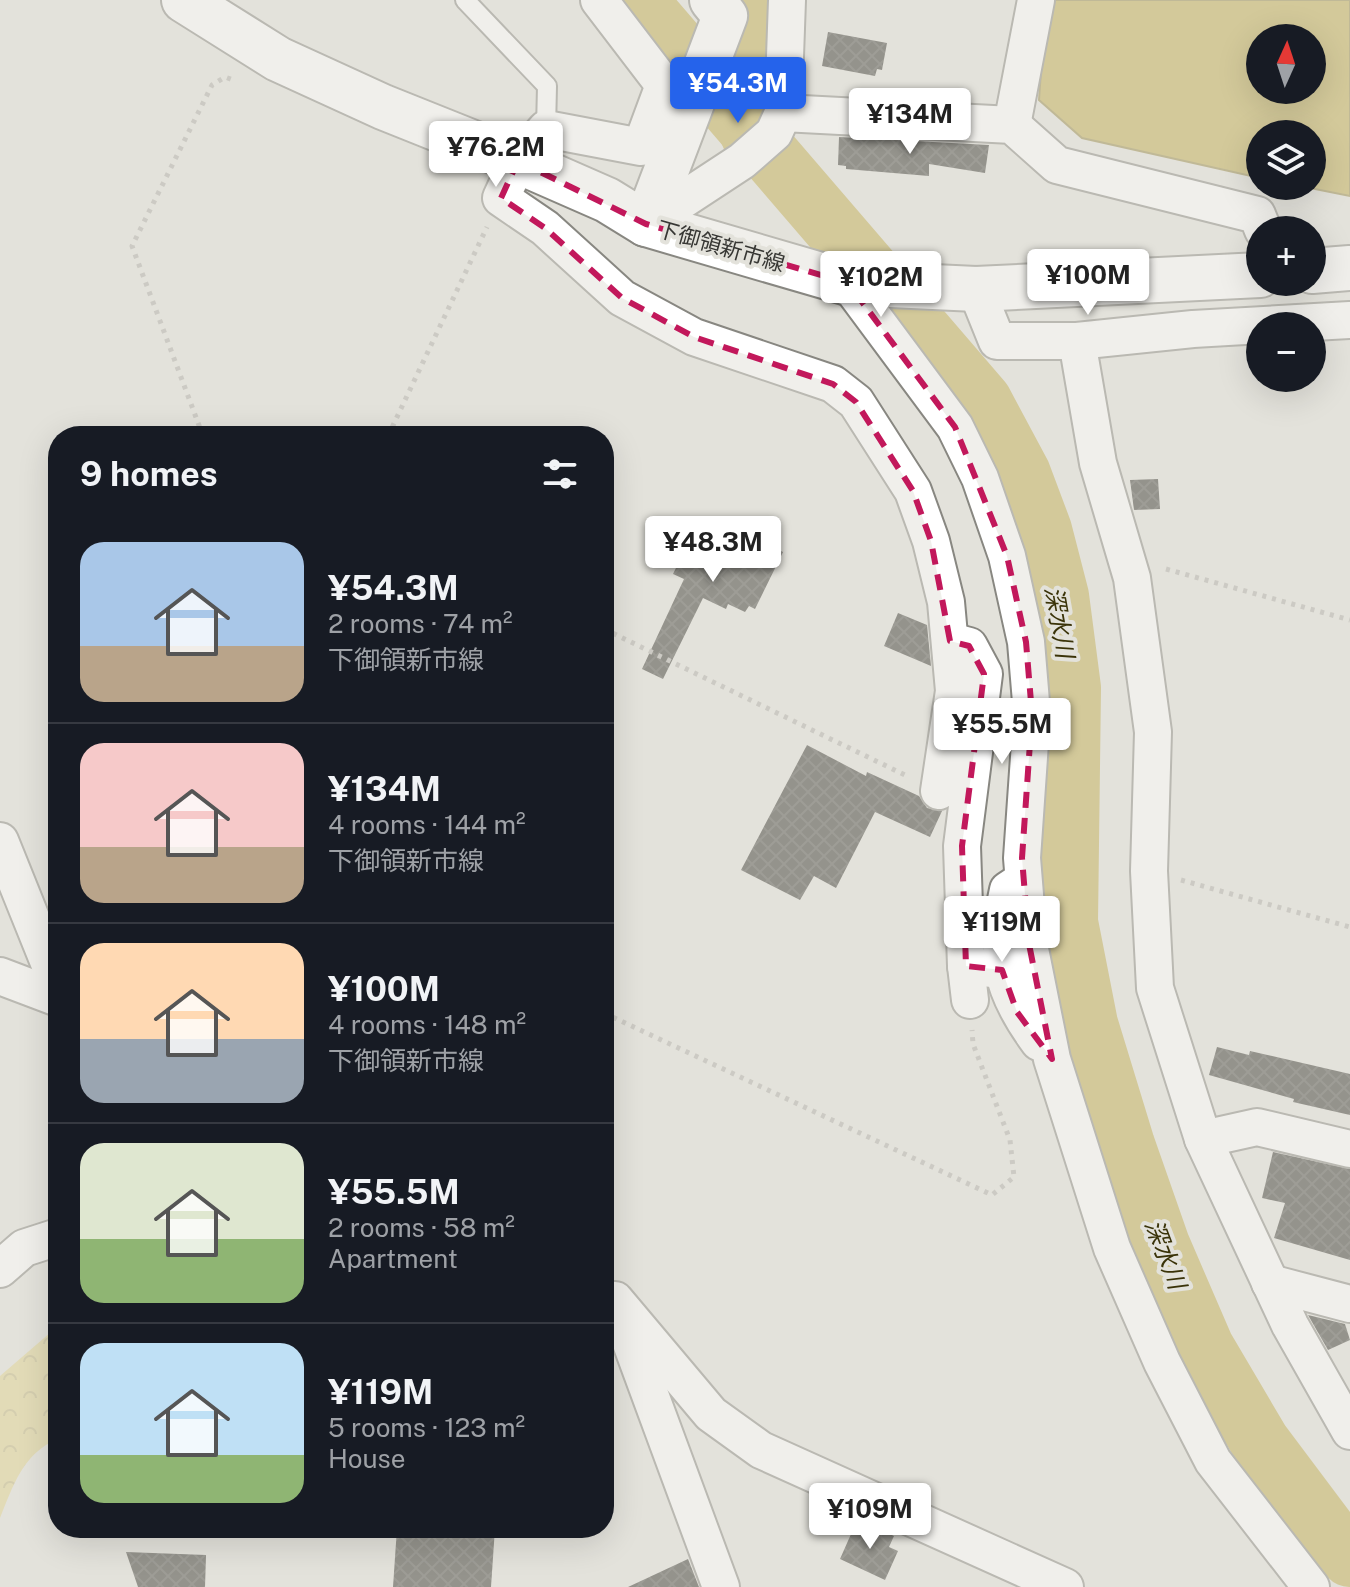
<!DOCTYPE html>
<html lang="en">
<head>
<meta charset="utf-8">
<style>
	body { margin:0; font-family:"Public Sans","Noto Sans JP",sans-serif; background:#242831; color:#f1f3f6; height:100vh; display:flex; flex-direction:column; font-size:30px; white-space:nowrap }
	* { box-sizing:border-box; margin:0 }
	p { font-size:26px; color:#9ea1a6 }
	.icon { flex:none; width:44px; height:44px; fill:none; stroke:currentColor; stroke-width:2; stroke-linecap:round; stroke-linejoin:round }
	.map { position:relative; flex:1; overflow:hidden }
	.drawer { position:absolute; left:48px; top:426px; width:566px; height:1112px; display:flex; flex-direction:column; background:#171b24; border-radius:32px; box-shadow:0 8px 32px #0002 }
	.drawer>* { flex:none }
	.needle { width:52px; rotate:3deg }
	.buttons { position:absolute; left:1246px; top:24px; display:grid; gap:16px }
	.buttons a { display:grid; place-items:center; width:80px; height:80px; border-radius:50%; background:#171b24; box-shadow:0 8px 32px #0002; font-size:40px }
	.price { position:absolute; translate:-50% -68px; padding:0 18px; border-radius:8px; background:#fff; color:#222; font-size:26px; line-height:52px; filter:drop-shadow(0 2px 4px #0008) }
	.price::after { content:''; position:absolute; left:50%; top:48px; width:24px; height:18px; margin-left:-12px; background:inherit; clip-path:polygon(0 0,100% 0,50% 100%) }
	.price.selected { background:#2563eb; color:#fff }
	ul { padding:0; list-style:none }
	li { display:flex; align-items:center; gap:24px; height:200px; padding:0 32px }
	li+li { border-top:2px solid #363941 }
	li span { display:grid; place-items:center; flex:none; width:224px; height:160px; border-radius:24px; color:#555 }
	li>.icon { margin-inline-start:auto }
	span .icon { width:96px; height:96px; fill:#fffc; stroke-width:1 }
	li b { font-size:34px }
	h2 { display:flex; justify-content:space-between; align-items:center; height:96px; padding:0 32px; font-size:34px }
	.map>svg:first-child { display:block }
</style>
</head>
<body>
<div class="map">
<svg width="1350" height="1587" viewBox="0 0 1350 1587">
	<defs>
		<pattern id="forest-crowns" width="20" height="18" patternUnits="userSpaceOnUse" patternTransform="scale(2)"><rect width="20" height="18" fill="#e0d28d"/><path d="M2 6a3 3 0 1 1 6 0M12 15a3 3 0 1 1 6 0" fill="none" stroke="#c1b57a"/></pattern>
		<pattern id="building-cross-hatch" width="8" height="8" patternUnits="userSpaceOnUse" patternTransform="scale(2)"><rect width="8" height="8" fill="#34332d"/><path d="M0 0l8 8M0 8l8-8" fill="none" stroke="#494943"/></pattern>
	</defs>
	<rect width="100%" height="100%" fill="#e3e2db"/>
	<!-- forest -->
	<path fill="url(#forest-crowns)" d="M 58,1326 L 58,1439 C 23,1453 13,1486 0,1518 L 0,1376 Z"/>
	<!-- water -->
	<path fill="#beab4d" stroke="#968846" stroke-width="2" fill-rule="evenodd" d="M 1050,0 L 1350,0 L 1350,196 L 1300,186 L 1312,186 L 1312,134 L 1260,134 L 1260,178 L 1082,138 L 1039,100 L 1043,41 ZM 1260,38 L 1312,38 L 1312,90 L 1260,90 Z"/>
	<g fill="none" stroke-linecap="round" stroke-linejoin="round">
		<!-- river -->
		<g stroke="#beab4d" stroke-width="60">
			<path d="M 637,0 L 982,401 L 1021,474 L 1042,530 L 1059,596 L 1071,688 L 1068,922 L 1088,1024 L 1125,1145 L 1160,1245 L 1204,1347 L 1260,1442 L 1332,1538 L 1350,1557"/>
			<path d="M 750,134 L 760,0"/>
		</g>
	</g>
	<!-- building -->
	<g fill="url(#building-cross-hatch)">
		<path d="M 828,32 L 887,43 L 882,70 L 877,69 L 875,76 L 822,66 Z"/>
		<path d="M 839,137 L 989,145 L 985,173 L 929,164 L 929,176 L 846,169 L 846,166 L 838,165 Z"/>
		<path d="M 1158,479 L 1160,509 L 1134,510 L 1130,480 Z"/>
		<path d="M 698,523 L 718,533 L 723,523 L 783,552 L 755,609 L 749,606 L 745,612 L 728,604 L 726,609 L 703,598 L 663,679 L 642,669 L 684,579 L 673,574 Z"/>
		<path d="M 898,613 L 927,625 L 931,666 L 884,646 Z"/>
		<path d="M 807,745 L 866,776 L 867,772 L 919,796 L 927,808 L 942,811 L 930,837 L 875,812 L 836,888 L 814,876 L 800,900 L 741,870 Z"/>
		<path d="M 1217,1047 L 1249,1055 L 1250,1051 L 1350,1074 L 1350,1115 L 1293,1102 L 1294,1099 L 1209,1075 Z"/>
		<path d="M 1273,1152 L 1350,1169 L 1350,1260 L 1274,1238 L 1285,1203 L 1262,1198 Z"/>
		<path d="M 1308,1315 L 1345,1324 L 1350,1340 L 1328,1350 Z"/>
		<path d="M 866,1523 L 894,1536 L 889,1547 L 898,1551 L 885,1580 L 840,1559 L 855,1525 L 864,1528 Z"/>
		<path d="M 397,1528 L 495,1528 L 491,1587 L 393,1587 Z"/>
		<path d="M 126,1552 L 206,1555 L 205,1587 L 138,1587 Z"/>
		<path d="M 688,1559 L 699,1587 L 628,1587 Z"/>
	</g>
	<g fill="none" stroke-linecap="round" stroke-linejoin="round">
		<!-- service casing -->
		<g stroke="#888781" stroke-width="22">
			<path id="service" d="M 465,0 L 547,86 L 546,129"/>
		</g>
		<!-- minor casing -->
		<g stroke="#888781" stroke-width="40">
			<g id="minor">
				<path d="M 599,0 L 664,85 L 641,147 L 546,129 L 518,161 L 501,198 L 545,228 L 622,298 L 694,337 L 833,384 L 856,402 L 913,491 L 931,541 L 946,602 L 954,691 L 939,791"/>
				<path d="M 783,113 L 1012,125 L 1057,165 L 1257,215 L 1263,230"/>
				<path d="M 1012,125 L 1036,0"/>
				<path d="M 646,224 L 742,161 L 774,133 L 783,113 L 787,0"/>
				<path d="M 848,283 L 955,427 L 980,478 L 1007,556 L 1026,642 L 1032,714 L 1022,858 L 1029,944 L 1052,1059 L 1112,1248 L 1162,1362 L 1213,1461 L 1311,1587"/>
				<path d="M 976,289 L 997,341 L 1077,341 L 1193,329 L 1350,320"/>
				<path d="M 1077,341 L 1098,463 L 1132,578 L 1153,732 L 1149,871 L 1155,988 L 1203,1139 L 1290,1325 L 1350,1431"/>
				<path d="M 950,641 L 969,646 L 984,674 L 962,846 L 966,966 L 1002,970"/>
				<path d="M 0,841 L 58,985"/>
				<path d="M 1023,880 L 1008,890 C 994,954 999,988 1039,1042"/>
				<path d="M 966,966 L 970,1000"/>
				<path d="M 0,976 L 58,998"/>
				<path d="M 1203,1139 L 1257,1127 L 1350,1149"/>
				<path d="M 0,1269 L 24,1248 L 58,1237"/>
				<path d="M 1270,1283 L 1350,1304"/>
				<path d="M 604,1300 L 615,1300 L 711,1414 L 761,1450 L 1065,1587"/>
				<path d="M 624,1324 L 721,1587"/>
			</g>
		</g>
		<!-- tertiary casing -->
		<g stroke="#888781" stroke-width="48">
			<path id="tertiary" d="M 646,224 L 725,16 L 712,0"/>
		</g>
		<!-- secondary casing -->
		<g stroke="#888781" stroke-width="48">
			<g id="secondary">
				<path d="M 184,0 L 278,59 L 383,107 L 518,161 L 607,200 L 646,224 L 848,283 L 976,289 L 1260,275"/>
				<path d="M 1312,271 L 1350,268"/>
			</g>
		</g>
		<!-- path -->
		<g stroke="#afaea8" stroke-width="5" stroke-dasharray="4 6" stroke-linecap="butt">
			<path d="M 203,436 L 132,246 L 212,85 L 225,77 L 233,80"/>
			<path d="M 388,436 L 487,227"/>
			<path d="M 1166,569 L 1350,620"/>
			<path d="M 604,629 L 909,777"/>
			<path d="M 1181,880 L 1350,927"/>
			<path d="M 604,1013 L 992,1195 L 1014,1177 L 1010,1140 L 973,1044 L 972,1030"/>
		</g>
		<!-- service -->
		<use href="#service" stroke="#fff" stroke-width="18"/>
		<!-- minor -->
		<use href="#minor" stroke="#fff" stroke-width="36"/>
		<!-- tertiary -->
		<use href="#tertiary" stroke="#fff" stroke-width="44"/>
		<!-- secondary -->
		<use href="#secondary" stroke="#fff" stroke-width="44"/>
	</g>
	<!-- marked area -->
	<path d="M0 0H1350V1587H0ZM 518,161 L 646,224 L 848,283 L 955,427 L 1007,556 L 1026,642 L 1032,714 L 1022,858 L 1029,944 L 1052,1059 L 1017,1012 L 1002,970 L 966,966 L 962,846 L 984,674 L 969,646 L 950,641 L 931,541 L 913,491 L 856,402 L 833,384 L 694,337 L 622,298 L 545,228 L 501,198 Z" fill="#e3e2db" fill-opacity=".55" fill-rule="evenodd"/>
	<path fill="none" stroke="#c2185b" stroke-width="6" stroke-dasharray="16 10" stroke-linejoin="round" d="M 518,161 L 646,224 L 848,283 L 955,427 L 1007,556 L 1026,642 L 1032,714 L 1022,858 L 1029,944 L 1052,1059 L 1017,1012 L 1002,970 L 966,966 L 962,846 L 984,674 L 969,646 L 950,641 L 931,541 L 913,491 L 856,402 L 833,384 L 694,337 L 622,298 L 545,228 L 501,198 Z"/>
	<g text-anchor="middle" dominant-baseline="central" stroke-width="8" stroke-linejoin="round" paint-order="stroke">
		<!-- street labels -->
		<g font-size="22" fill="#373734" stroke="#e3e2db">
			<text transform="translate(721 246) rotate(16)">下御領新市線</text>
		</g>
		<!-- water labels -->
		<g font-size="24" font-style="italic" fill="#3a3309" stroke="#e3e2db">
			<text transform="translate(1060 622) rotate(80)">深水川</text>
			<text transform="translate(1166 1254) rotate(69)">深水川</text>
		</g>
	</g>
</svg>
<div class="buttons">
<a><svg class="needle" viewBox="-14 -14 28 28"><path d="M0-13l5 13h-10z" fill="#e53935"/><path d="M0 13l5-13h-10z" fill="#9ea1a6"/></svg></a>
<a><svg class="icon" aria-label="layers" viewBox="0 0 24 24"><path d="M12 4l9 5-9 5-9-5zM3 14l9 5 9-5"/></svg></a>
<a>+</a>
<a>−</a>
</div>
<b class="price selected" style="left:738px;top:125px">¥54.3M</b>
<b class="price" style="left:910px;top:156px">¥134M</b>
<b class="price" style="left:496px;top:189px">¥76.2M</b>
<b class="price" style="left:1088px;top:317px">¥100M</b>
<b class="price" style="left:881px;top:319px">¥102M</b>
<b class="price" style="left:713px;top:584px">¥48.3M</b>
<b class="price" style="left:1002px;top:766px">¥55.5M</b>
<b class="price" style="left:1002px;top:964px">¥119M</b>
<b class="price" style="left:870px;top:1551px">¥109M</b>
<section class="drawer">
<h2>9 homes<svg class="icon" aria-label="filters" viewBox="0 0 24 24"><path d="M4 7h16M4 17h16"/><circle cx="9" cy="7" r="2"/><circle cx="15" cy="17" r="2"/></svg></h2>
<ul>
<li><span style="background:linear-gradient(#a9c7e8 65%,#b9a48a 0)"><svg class="icon" aria-label="home" viewBox="0 0 24 24"><path d="M3 11l9-7 9 7M6 9v11h12V9"/></svg></span><div><b>¥54.3M</b><p>2 rooms · 74 m²</p><p>下御領新市線</p></div></li>
<li><span style="background:linear-gradient(#f6c9c9 65%,#b9a48a 0)"><svg class="icon" aria-label="home" viewBox="0 0 24 24"><path d="M3 11l9-7 9 7M6 9v11h12V9"/></svg></span><div><b>¥134M</b><p>4 rooms · 144 m²</p><p>下御領新市線</p></div></li>
<li><span style="background:linear-gradient(#ffd9b3 60%,#9aa5b1 0)"><svg class="icon" aria-label="home" viewBox="0 0 24 24"><path d="M3 11l9-7 9 7M6 9v11h12V9"/></svg></span><div><b>¥100M</b><p>4 rooms · 148 m²</p><p>下御領新市線</p></div></li>
<li><span style="background:linear-gradient(#dfe7d0 60%,#8fb573 0)"><svg class="icon" aria-label="home" viewBox="0 0 24 24"><path d="M3 11l9-7 9 7M6 9v11h12V9"/></svg></span><div><b>¥55.5M</b><p>2 rooms · 58 m²</p><p>Apartment</p></div></li>
<li><span style="background:linear-gradient(#bfe0f5 70%,#8fb573 0)"><svg class="icon" aria-label="home" viewBox="0 0 24 24"><path d="M3 11l9-7 9 7M6 9v11h12V9"/></svg></span><div><b>¥119M</b><p>5 rooms · 123 m²</p><p>House</p></div></li>
</ul>
</section>
</div>
</body>
</html>
